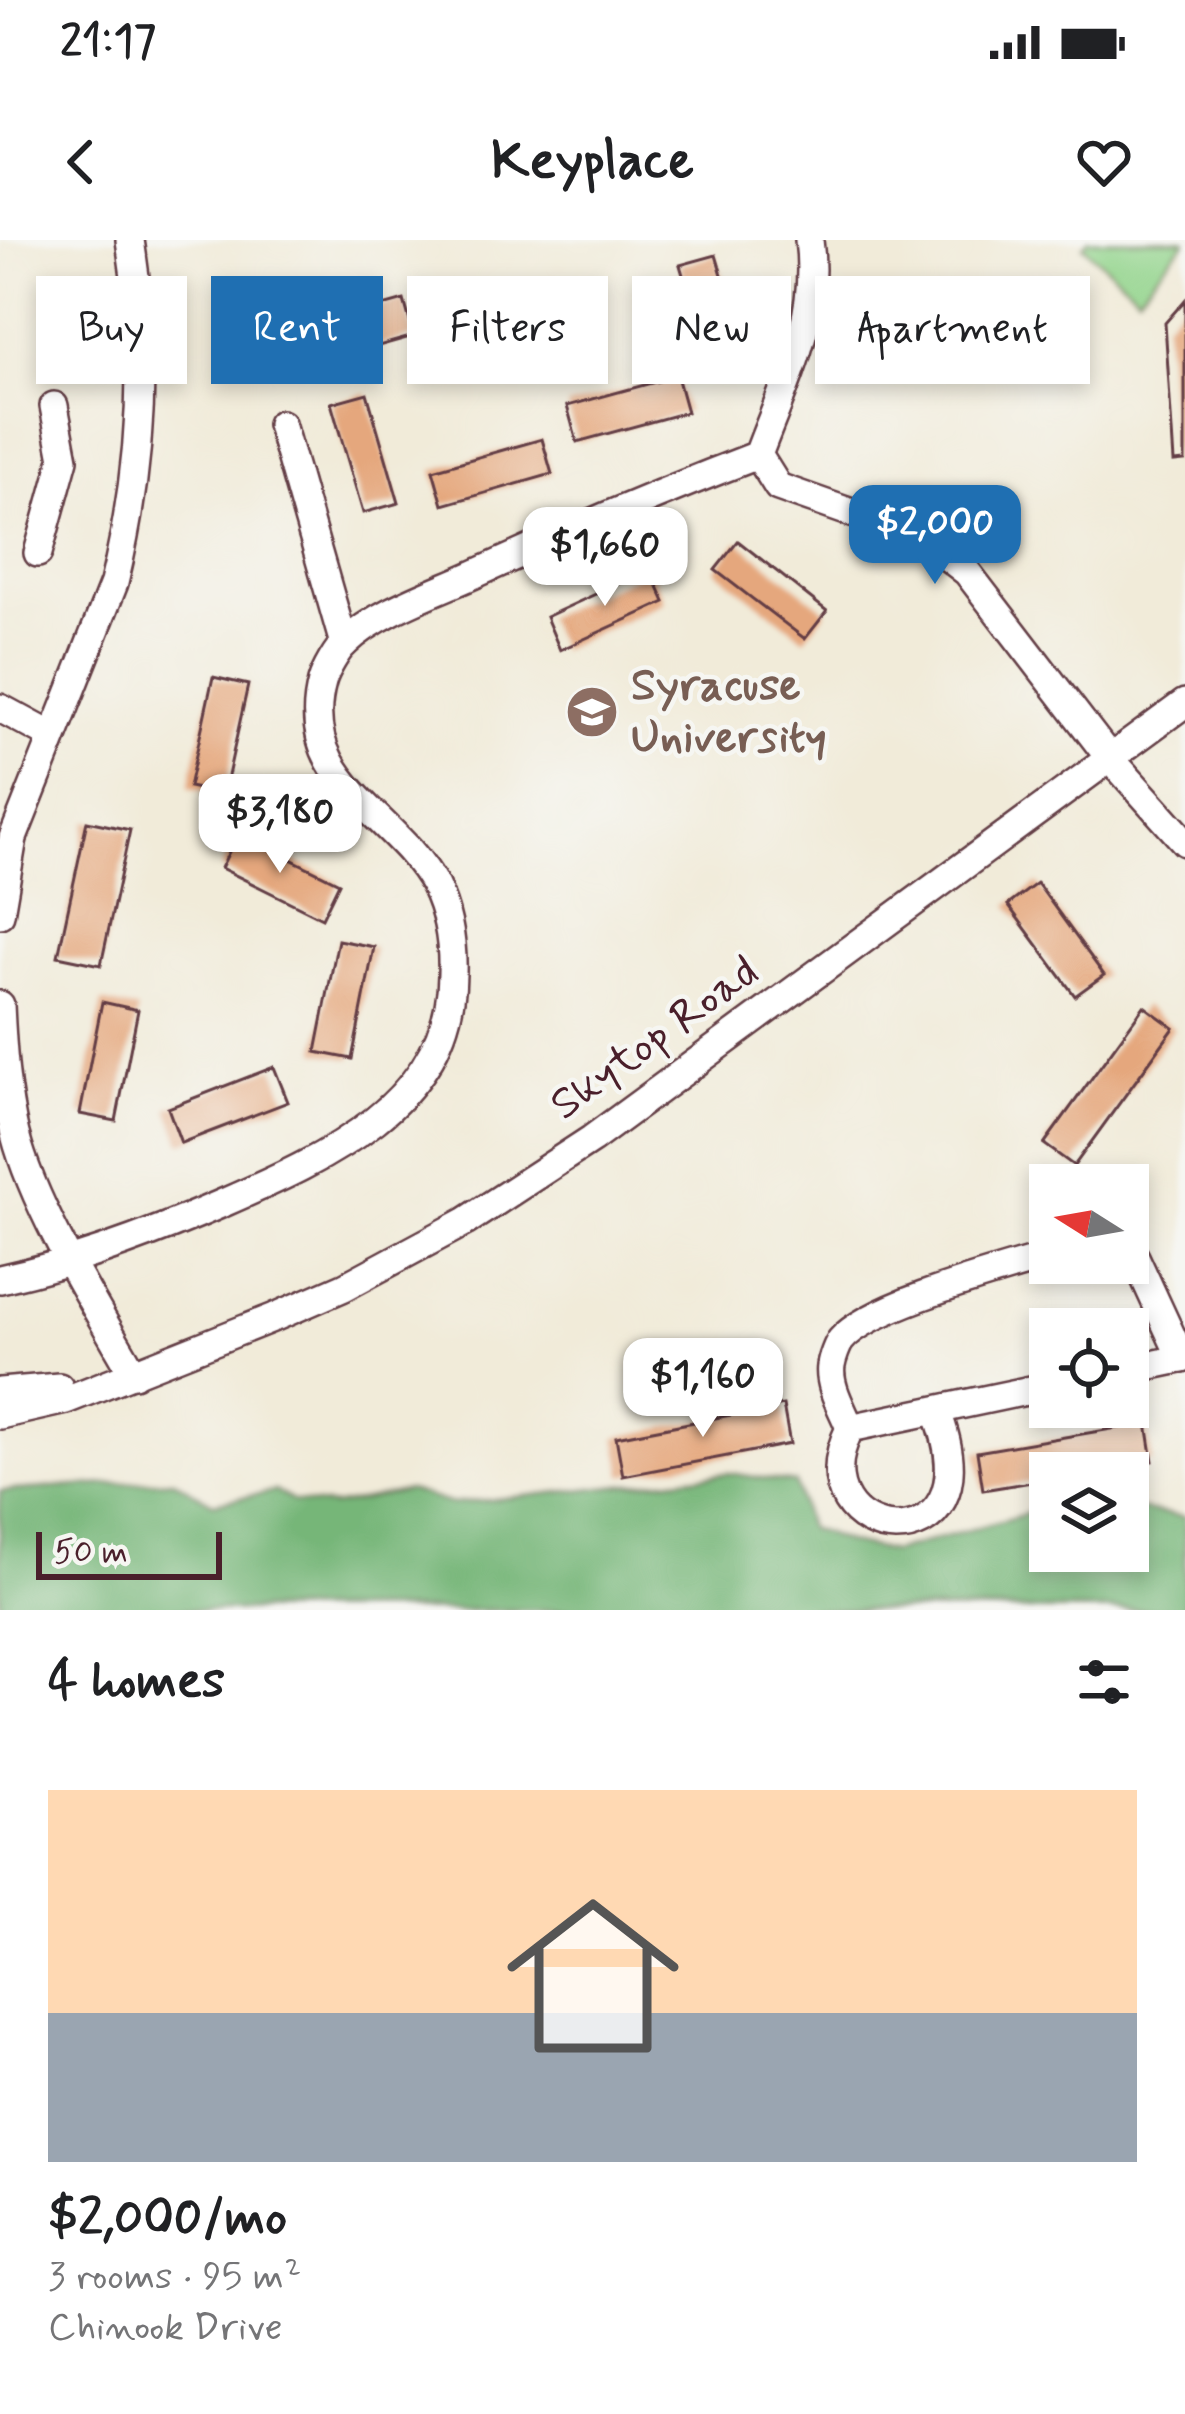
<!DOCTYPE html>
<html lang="en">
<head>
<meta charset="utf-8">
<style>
	body { margin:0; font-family:Mynerve,sans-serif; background:#f6f6f6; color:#202124; height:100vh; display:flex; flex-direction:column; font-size:45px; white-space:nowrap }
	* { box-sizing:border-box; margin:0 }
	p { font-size:39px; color:#757577 }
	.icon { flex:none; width:66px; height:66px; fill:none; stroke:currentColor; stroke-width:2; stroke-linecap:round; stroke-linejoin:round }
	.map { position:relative; height:1370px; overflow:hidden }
	.side { display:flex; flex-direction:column; background:#fff; flex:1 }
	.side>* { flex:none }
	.hud { position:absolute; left:36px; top:36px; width:1113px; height:108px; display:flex; gap:24px }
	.needle { width:78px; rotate:281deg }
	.controls { position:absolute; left:1029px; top:924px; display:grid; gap:24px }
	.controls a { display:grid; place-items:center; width:120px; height:120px; border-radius:0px; background:#fff; box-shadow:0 6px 18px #0003; font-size:60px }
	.scale { position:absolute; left:36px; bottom:30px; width:186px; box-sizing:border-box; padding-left:12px; border:6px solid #4a1f2b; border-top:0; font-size:33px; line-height:42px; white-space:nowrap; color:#4a1f2b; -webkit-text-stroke:9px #f6f6f2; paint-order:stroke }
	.price { position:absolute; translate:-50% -102px; padding:0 27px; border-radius:24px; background:#fff; color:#222; font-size:39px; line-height:78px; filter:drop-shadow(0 3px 6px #0008) }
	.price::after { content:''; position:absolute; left:50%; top:72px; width:36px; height:27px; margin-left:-18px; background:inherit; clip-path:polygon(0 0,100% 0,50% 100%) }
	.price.on { background:#1f6fb2; color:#fff }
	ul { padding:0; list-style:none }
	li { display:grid; align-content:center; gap:24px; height:636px; padding:0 48px }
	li+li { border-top:3px solid #e0e0e0 }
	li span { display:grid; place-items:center; height:372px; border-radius:0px; color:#555 }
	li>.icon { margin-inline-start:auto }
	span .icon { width:216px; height:216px; fill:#fffc; stroke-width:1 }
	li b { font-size:51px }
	h2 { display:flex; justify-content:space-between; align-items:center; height:144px; padding:0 48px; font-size:51px }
	.tag { padding:0 42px; border-radius:0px; background:#fff; box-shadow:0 6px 18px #0003; font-size:42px; line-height:108px }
	.tag.on { background:#1f6fb2; color:#fff }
	.status { display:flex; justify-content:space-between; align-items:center; height:84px; padding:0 60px; background:#fff; direction:ltr }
	.status svg { height:33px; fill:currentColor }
	header { display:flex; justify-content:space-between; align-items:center; height:156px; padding:0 48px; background:#fff; font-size:54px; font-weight:700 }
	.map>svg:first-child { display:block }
</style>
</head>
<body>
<div class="status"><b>21:17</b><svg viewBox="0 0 49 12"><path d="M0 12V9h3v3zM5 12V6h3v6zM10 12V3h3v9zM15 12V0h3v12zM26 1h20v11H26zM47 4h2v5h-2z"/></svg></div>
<header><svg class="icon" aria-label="back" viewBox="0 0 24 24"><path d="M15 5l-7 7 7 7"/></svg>Keyplace<svg class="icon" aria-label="heart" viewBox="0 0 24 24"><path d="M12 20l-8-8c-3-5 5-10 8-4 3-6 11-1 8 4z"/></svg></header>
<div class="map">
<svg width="1185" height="1370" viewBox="0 0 1185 1370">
	<rect width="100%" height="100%" fill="#f6f6f2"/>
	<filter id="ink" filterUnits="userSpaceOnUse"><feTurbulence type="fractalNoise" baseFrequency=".00833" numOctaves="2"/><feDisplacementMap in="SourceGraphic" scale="24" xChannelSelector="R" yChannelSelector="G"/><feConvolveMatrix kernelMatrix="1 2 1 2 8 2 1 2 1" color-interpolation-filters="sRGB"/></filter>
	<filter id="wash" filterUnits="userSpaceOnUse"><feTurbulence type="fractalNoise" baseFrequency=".004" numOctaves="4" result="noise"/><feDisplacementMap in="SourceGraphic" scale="48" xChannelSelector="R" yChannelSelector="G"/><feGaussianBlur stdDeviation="2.7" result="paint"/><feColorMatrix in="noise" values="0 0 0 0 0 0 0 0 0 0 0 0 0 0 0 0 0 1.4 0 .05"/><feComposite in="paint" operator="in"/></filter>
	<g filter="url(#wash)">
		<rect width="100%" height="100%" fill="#f1ebd9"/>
		<!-- green -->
		<path fill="#93d48c" stroke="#6e7a5c" stroke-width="3" d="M 1088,0 L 1185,0 L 1185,2 L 1138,55 L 1083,6 Z"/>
		<!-- forest -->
		<path fill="#76b678" stroke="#606a52" stroke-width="3" d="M 729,1233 L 795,1243 L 808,1288 L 850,1303 L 892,1312 L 1050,1267 L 1050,1311 L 1128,1311 L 1128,1267 L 1185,1277 L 1185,1370 L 0,1370 L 0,1251 L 173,1240 L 213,1263 L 275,1251 L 295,1262 L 334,1266 L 408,1250 L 452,1264 Z"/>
		<g id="blocks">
			<!-- building -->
			<g fill="#e5a77d">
				<path d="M 716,15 L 749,124 L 713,135 L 680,25 Z"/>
				<path d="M 404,60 L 414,96 L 304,127 L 294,91 Z"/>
				<path d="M 1185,60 L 1185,221 L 1174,222 L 1165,83 Z"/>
				<path d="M 677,136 L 687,172 L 577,202 L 567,166 Z"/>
				<path d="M 367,153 L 399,263 L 363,273 L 331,163 Z"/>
				<path d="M 542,199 L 552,234 L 443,265 L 433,230 Z"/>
				<path d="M 738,301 L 827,371 L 805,399 L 715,330 Z"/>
				<path d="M 650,329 L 665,362 L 560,410 L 546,377 Z"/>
				<path d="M 213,437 L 248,445 L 224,554 L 189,547 Z"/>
				<path d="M 87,581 L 130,590 L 101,725 L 58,716 Z"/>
				<path d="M 238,593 L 339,643 L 322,678 L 221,628 Z"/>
				<path d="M 1037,643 L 1104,735 L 1075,756 L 1008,665 Z"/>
				<path d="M 338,700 L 374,707 L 352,819 L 316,812 Z"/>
				<path d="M 102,762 L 138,770 L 116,881 L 80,874 Z"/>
				<path d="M 1144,766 L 1174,788 L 1074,926 L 1044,904 Z"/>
				<path d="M 274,827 L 288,862 L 181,903 L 168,868 Z"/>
				<path d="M 783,1165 L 790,1204 L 623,1236 L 616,1197 Z"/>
				<path d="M 1147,1183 L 1153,1221 L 1084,1233 L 1050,1233 L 1050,1239 L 983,1250 L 977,1212 Z"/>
			</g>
		</g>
	</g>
	<g filter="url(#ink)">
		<use href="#blocks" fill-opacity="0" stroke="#633e45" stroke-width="3"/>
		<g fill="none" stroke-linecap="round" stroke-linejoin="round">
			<!-- minor casing -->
			<g stroke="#633e45" stroke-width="32">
				<g id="minor">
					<path d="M 59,105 L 137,97"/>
					<path d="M 281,184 L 344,404"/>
					<path d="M 758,215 L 778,247 L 923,298 L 967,332 L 1109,517 L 1185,602"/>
					<path d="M 38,313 L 64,219 L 54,166"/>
					<path d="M 0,468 L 50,495"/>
					<path d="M 0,674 L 13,598 L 114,343 C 141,231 148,114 130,0"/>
					<path d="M 0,765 C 2,808 5,852 15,894 C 34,968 95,1066 134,1134"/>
					<path d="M 1128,1010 L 1135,1017 L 1182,1119"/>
					<path d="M 0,1039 C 78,1022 150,995 223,963 C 324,919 451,863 452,734 C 453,704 448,673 435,646 C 397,574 295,541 322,442 C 325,431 337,410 345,403 C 377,372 433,353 473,335 C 567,292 661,252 758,215 C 784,144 820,80 809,0"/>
					<path d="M 1128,1130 L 1185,1118"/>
					<path d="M 0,1152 L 59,1147"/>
					<path d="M 936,1170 C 1003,1335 789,1311 850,1188 L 1050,1146"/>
					<path d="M 0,1175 L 66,1160 L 275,1077 L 344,1047 L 465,982 L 592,899 L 1185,463"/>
					<path d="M 850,1188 C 843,1170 828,1146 831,1126 C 832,1119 837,1105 841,1100 C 870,1065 1004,1030 1050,1016"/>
				</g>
			</g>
			<!-- minor -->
			<use href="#minor" stroke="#fff" stroke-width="27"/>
		</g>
	</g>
	<!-- icons -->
	<defs>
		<g id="university-disc" transform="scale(2.7)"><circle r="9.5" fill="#8d6e63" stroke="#f6f6f2"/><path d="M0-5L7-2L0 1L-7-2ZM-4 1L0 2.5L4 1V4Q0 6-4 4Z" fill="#fff"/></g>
	</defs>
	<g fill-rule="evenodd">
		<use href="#university-disc" x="592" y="472"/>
	</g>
	<g text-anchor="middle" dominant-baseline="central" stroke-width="9" stroke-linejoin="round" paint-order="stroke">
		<!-- education labels -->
		<g font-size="45" font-weight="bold" fill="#785e54" stroke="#f6f6f2" text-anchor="start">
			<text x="631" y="446">Syracuse<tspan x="631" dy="52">University</tspan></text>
		</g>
		<!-- street labels -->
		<g font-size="45" fill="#4a1f2b" stroke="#f6f6f2">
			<text transform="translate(655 799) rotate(-36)">Skytop Road</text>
		</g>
	</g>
</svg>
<div class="controls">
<a><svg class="needle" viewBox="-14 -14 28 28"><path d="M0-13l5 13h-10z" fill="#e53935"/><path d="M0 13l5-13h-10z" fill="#757577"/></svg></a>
<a><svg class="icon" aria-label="locate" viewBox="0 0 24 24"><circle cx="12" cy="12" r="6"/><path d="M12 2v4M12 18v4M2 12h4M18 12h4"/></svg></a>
<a><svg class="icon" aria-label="layers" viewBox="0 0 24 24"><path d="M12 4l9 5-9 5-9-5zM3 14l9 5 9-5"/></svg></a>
</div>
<div class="scale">50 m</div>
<b class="price on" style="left:935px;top:347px">$2,000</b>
<b class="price" style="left:605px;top:369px">$1,660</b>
<b class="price" style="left:280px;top:636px">$3,180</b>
<b class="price" style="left:703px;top:1200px">$1,160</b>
<div class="hud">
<a class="tag">Buy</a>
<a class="tag on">Rent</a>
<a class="tag">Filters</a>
<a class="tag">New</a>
<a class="tag">Apartment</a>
</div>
</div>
<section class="side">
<h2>4 homes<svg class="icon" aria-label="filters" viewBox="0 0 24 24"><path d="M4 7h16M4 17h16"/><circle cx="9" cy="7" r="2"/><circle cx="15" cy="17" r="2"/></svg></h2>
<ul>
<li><span style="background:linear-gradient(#ffd9b3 60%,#9aa5b1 0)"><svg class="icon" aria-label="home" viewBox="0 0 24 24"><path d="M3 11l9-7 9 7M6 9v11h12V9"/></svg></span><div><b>$2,000/mo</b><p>3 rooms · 95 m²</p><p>Chinook Drive</p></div></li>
</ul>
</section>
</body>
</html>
